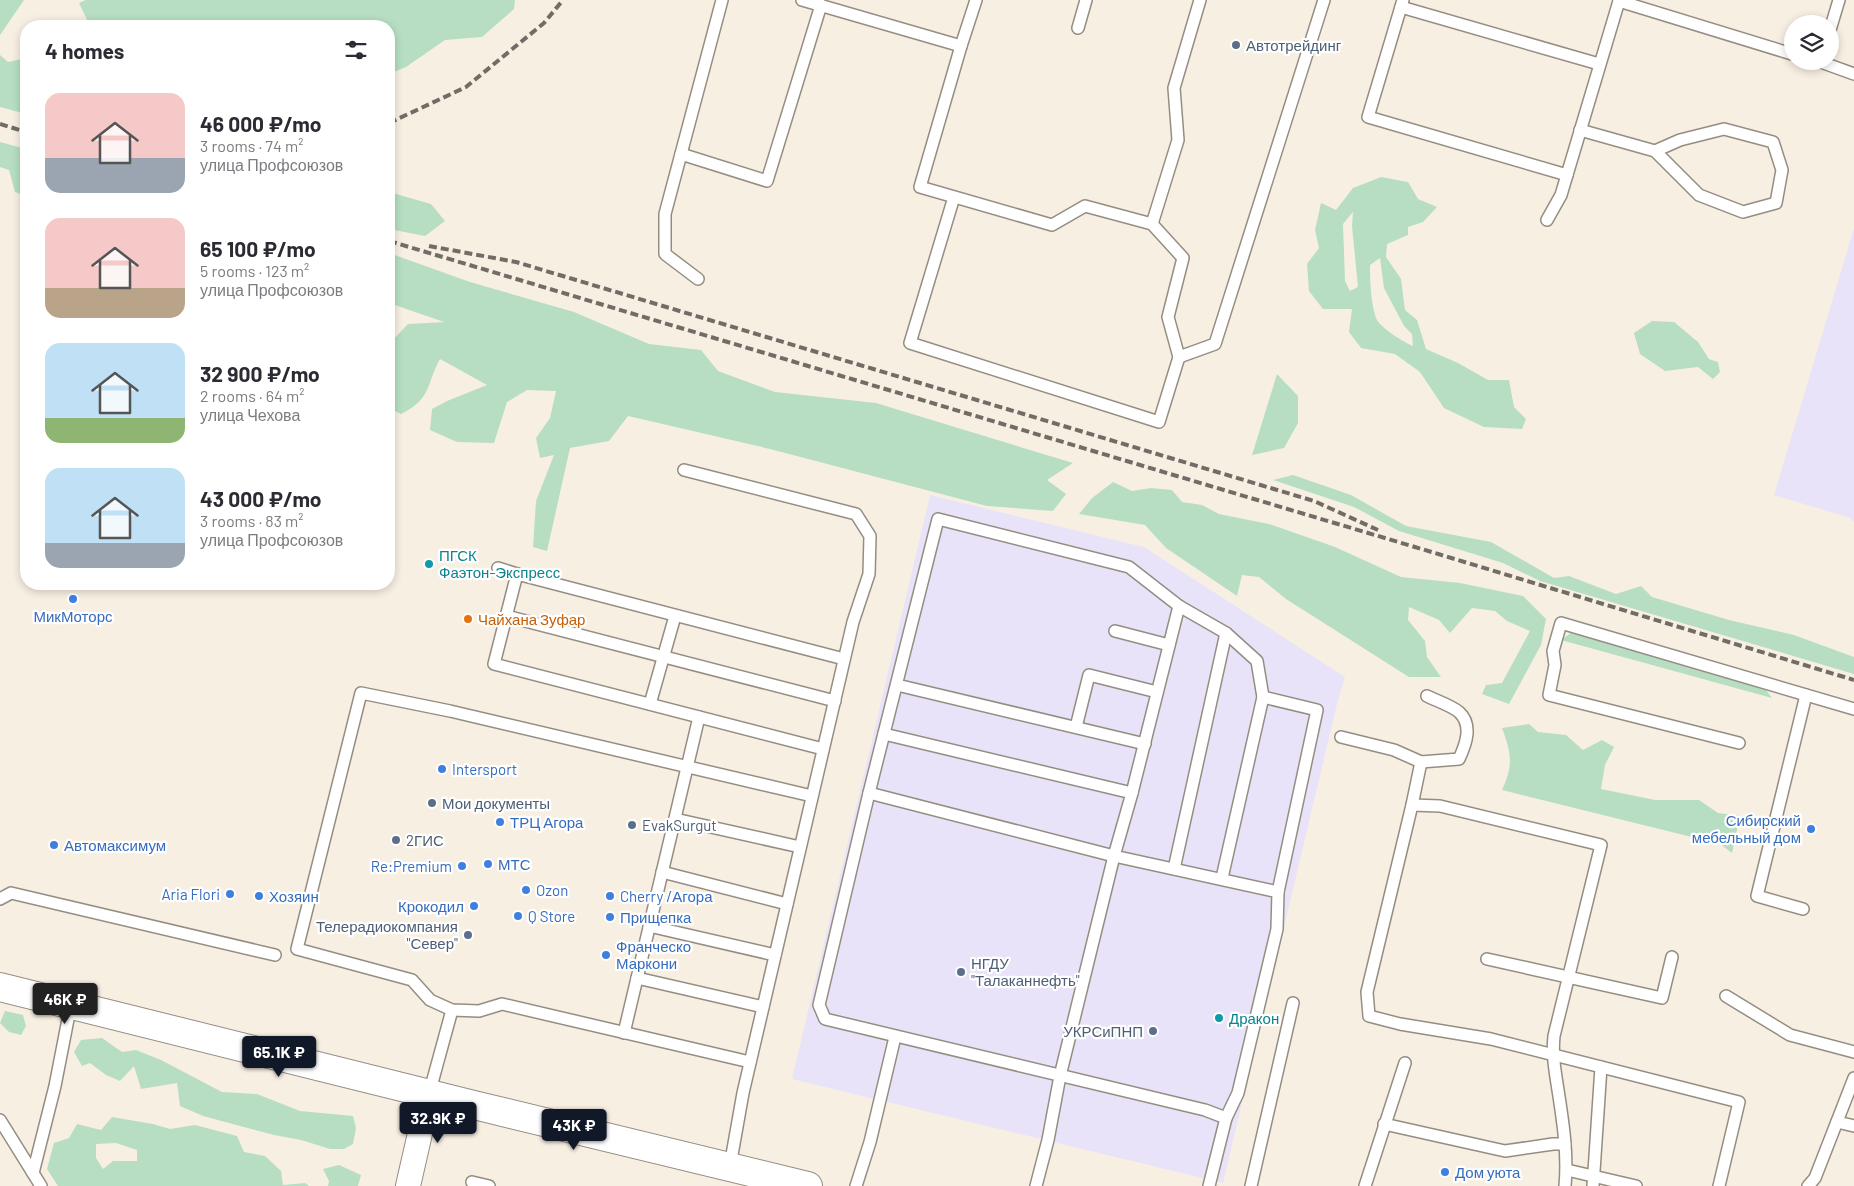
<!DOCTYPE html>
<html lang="en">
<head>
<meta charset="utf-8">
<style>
	body { margin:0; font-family:Barlow,sans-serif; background:#f7f7f7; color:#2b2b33; height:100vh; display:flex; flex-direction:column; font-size:19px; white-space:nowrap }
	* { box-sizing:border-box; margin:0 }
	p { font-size:16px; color:#7c7c81 }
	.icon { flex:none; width:28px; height:28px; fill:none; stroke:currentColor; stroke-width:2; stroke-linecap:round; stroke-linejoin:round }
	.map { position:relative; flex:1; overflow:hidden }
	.sheet { position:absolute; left:20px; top:20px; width:375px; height:570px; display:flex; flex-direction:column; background:#fff; border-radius:20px; box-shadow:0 2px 8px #0003 }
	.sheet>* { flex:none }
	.controls { position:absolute; left:1784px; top:15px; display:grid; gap:10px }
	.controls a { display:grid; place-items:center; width:55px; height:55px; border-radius:50%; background:#fff; box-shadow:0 2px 8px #0003; font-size:25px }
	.price { position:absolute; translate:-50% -42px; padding:0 11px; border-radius:5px; background:#111827; color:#fff; font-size:16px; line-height:32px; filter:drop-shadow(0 1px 2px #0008) }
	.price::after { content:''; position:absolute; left:50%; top:30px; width:15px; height:11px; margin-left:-8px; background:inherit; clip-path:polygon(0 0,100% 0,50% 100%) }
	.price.selected { background:#222; color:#fff }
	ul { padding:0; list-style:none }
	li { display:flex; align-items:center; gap:15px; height:125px; padding:0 25px }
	li span { display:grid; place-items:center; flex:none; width:140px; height:100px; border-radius:15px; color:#555 }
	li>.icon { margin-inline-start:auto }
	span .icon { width:60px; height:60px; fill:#fffc; stroke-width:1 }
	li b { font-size:21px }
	h2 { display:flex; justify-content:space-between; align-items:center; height:60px; padding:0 25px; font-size:21px }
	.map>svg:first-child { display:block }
</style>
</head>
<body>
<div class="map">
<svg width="1854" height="1186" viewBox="0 0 1854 1186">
	<rect width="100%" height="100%" fill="#f8efe3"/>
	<!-- commercial -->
	<g fill="#e8e3f9">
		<path d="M 1854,228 L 1854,522 L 1850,518 L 1774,495 Z"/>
		<path d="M 930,495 L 1144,547 L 1345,677 L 1337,704 L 1223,1183 L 792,1079 Z"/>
	</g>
	<!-- green -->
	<g fill="#b7dec2" fill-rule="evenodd">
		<path d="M 0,0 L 24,0 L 0,35 Z"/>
		<path d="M 86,0 L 515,0 L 514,9 L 482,37 L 445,40 L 406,67 L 389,74 L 389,26 L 90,26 L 79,3 Z"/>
		<path d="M 0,55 L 8,62 L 26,58 L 26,114 L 0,107 Z"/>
		<path d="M 0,142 L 26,149 L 26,196 L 15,192 L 9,170 L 0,167 Z"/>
		<path d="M 1381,177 L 1408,182 L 1418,199 L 1437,207 L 1423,222 L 1408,227 L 1408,235 L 1387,244 L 1386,257 L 1401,279 L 1405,310 L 1417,320 L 1426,349 L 1458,363 L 1488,380 L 1509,380 L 1514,407 L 1526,419 L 1522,429 L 1484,427 L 1444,408 L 1420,372 L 1395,354 L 1361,348 L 1349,332 L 1352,309 L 1323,309 L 1309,291 L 1307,264 L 1319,248 L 1315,230 L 1321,203 L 1336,210 L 1353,188 ZM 1353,212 L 1352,226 L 1358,287 L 1350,291 L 1345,281 L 1343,224 ZM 1380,258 L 1384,288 L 1404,326 L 1412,334 L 1413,346 C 1405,343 1381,328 1377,320 C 1371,307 1370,279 1370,265 Z"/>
		<path d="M 389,192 L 431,204 L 445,221 L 425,236 L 389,229 Z"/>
		<path d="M 389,253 L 470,282 L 574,312 L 649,344 L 701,350 L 718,371 L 775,392 L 876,403 L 1073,463 L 1047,480 L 1066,494 L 1053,511 L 987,506 L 770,449 L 628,416 L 609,441 L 570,448 L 547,551 L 533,547 L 536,501 L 554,455 L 540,458 L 536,438 L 550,418 L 556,391 L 527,390 L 507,402 L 494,443 L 457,442 L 430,430 L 432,409 L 447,401 L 487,385 L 440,359 C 426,384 432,399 401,414 L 389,408 L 389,342 L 390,343 L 408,324 L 444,322 L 389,303 Z"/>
		<path d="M 1652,321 L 1674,322 L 1698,342 L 1709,359 L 1718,362 L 1720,372 L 1713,379 L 1698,367 L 1665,371 L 1640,354 L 1634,333 Z"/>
		<path d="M 1277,374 L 1298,396 L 1298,423 L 1284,448 L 1252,455 Z"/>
		<path d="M 1293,475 L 1351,495 L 1406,526 L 1491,542 L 1554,578 L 1569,576 L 1616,594 L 1641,586 L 1652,597 L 1729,620 L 1794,635 L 1854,657 L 1854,674 L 1540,581 L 1503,563 L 1399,531 L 1354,507 L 1273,480 Z"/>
		<path d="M 1113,482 L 1132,491 L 1151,488 L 1172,490 L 1182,502 L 1202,505 L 1219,514 L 1269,524 L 1335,547 L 1401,577 L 1460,583 L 1523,596 L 1546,619 L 1541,645 L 1509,704 L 1482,694 L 1486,685 L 1502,683 L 1530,631 L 1507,621 L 1495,611 L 1472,608 L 1450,633 L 1439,620 L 1409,607 L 1408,620 L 1425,641 L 1427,657 L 1441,677 L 1409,677 L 1286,599 L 1259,577 L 1242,575 L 1237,596 L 1166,548 L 1145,525 L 1079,514 L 1092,498 Z"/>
		<path d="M 1572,632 L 1760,682 L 1772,698 L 1561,640 Z"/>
		<path d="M 1529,724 L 1538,732 L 1566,735 L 1583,750 L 1602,740 L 1614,747 L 1605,765 L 1601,789 L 1655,800 L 1699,800 L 1718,813 L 1740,816 L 1732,853 L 1720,844 L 1502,790 C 1514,764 1511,753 1502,728 Z"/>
		<path d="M 5,1011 L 23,1015 L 26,1026 L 21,1035 L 9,1032 L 0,1023 Z"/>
		<path d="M 102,1038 L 122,1052 L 136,1050 L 161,1060 L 222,1092 L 257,1094 L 300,1111 L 353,1116 L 356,1128 L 353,1144 L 344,1149 L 330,1149 L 301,1140 L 274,1135 L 203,1116 L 180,1106 L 177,1083 L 141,1089 L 134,1066 L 120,1081 L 106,1075 L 90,1063 L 82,1066 L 74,1052 L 81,1040 Z"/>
		<path d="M 112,1117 L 153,1124 L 170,1129 L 195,1125 L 237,1136 L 244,1152 L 265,1156 L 281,1171 L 283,1185 L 305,1183 L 309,1186 L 58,1186 L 47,1169 L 54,1143 L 69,1138 L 77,1124 L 101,1130 ZM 116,1143 L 137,1150 L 137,1161 L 113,1161 L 103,1169 L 96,1158 L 96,1144 Z"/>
		<path d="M 339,1165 L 361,1175 L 358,1186 L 328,1186 L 329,1181 L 323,1169 Z"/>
	</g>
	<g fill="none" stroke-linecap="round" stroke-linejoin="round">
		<!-- service casing -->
		<g stroke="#958d82" stroke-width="14">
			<g id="service">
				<path d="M 802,0 L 961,46"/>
				<path d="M 1403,0 L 1368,117 L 1567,175"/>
				<path d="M 1619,1 L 1792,54"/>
				<path d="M 1401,7 L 1599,64"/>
				<path d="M 1078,28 L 1086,0"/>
				<path d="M 1830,30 L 1839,0"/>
				<path d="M 1818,61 L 1854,74"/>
				<path d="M 1580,130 L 1655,151 L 1699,195 L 1743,212 L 1776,203 L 1782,170 L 1773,142 L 1724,129 L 1680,140 L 1655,151"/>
				<path d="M 681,154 L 767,181 L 821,5"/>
				<path d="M 954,197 L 910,343 L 1159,422 L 1179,357 L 1168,317 L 1183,258 L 1152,224 L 1085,206 L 1052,225 L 920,187 L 961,46 L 976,0"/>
				<path d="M 1547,220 L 1561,195 L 1619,1 L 1622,0"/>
				<path d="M 1152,224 L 1178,140 L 1174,88 L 1200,0"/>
				<path d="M 698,279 L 665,254 L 665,214 L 722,0"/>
				<path d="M 1179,357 L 1215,344 L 1324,0"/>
				<path d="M 684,470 L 856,514 L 870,536 L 869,574 L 853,622 L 743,1093 L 730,1166"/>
				<path d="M 498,568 L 517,574"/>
				<path d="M 506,616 L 835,701"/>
				<path d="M 1115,631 L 1169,645"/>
				<path d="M 897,685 L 1145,744"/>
				<path d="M 650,704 L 675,616"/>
				<path d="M 1076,727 L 1089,675 L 1157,692"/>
				<path d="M 884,734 L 1132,793"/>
				<path d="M 1341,737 L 1394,750 L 1421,762 L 1459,759 C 1466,744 1473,725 1459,712 C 1452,706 1435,700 1427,696"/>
				<path d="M 1739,743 L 1549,695 L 1555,665 L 1553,651 L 1561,623 L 1854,709"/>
				<path d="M 823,749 L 494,664 L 517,574 L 844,659"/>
				<path d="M 1421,762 L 1412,805 L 1367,992 L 1369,1016 L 1400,1024 L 1491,1039 L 1739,1102 L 1719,1186"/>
				<path d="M 869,793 L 1114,856 L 1278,892"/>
				<path d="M 1412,805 L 1440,806 L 1601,845 L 1554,1036 C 1552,1055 1555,1071 1558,1090 C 1563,1122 1568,1154 1565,1186"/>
				<path d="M 675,819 L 800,847"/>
				<path d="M 1174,869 L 1226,633"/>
				<path d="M 662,872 L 787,904"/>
				<path d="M 0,899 L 11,893 L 275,955"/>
				<path d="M 1803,909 L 1757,896 L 1806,695"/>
				<path d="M 649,926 L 775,955"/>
				<path d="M 1487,959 L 1662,998 L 1672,957"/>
				<path d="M 637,978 L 763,1007"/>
				<path d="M 1726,996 L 1790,1035 L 1854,1052"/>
				<path d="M 624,1033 L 699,717"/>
				<path d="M 750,1062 L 502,1004 L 479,1011 L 452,1010 L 430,1000 L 412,980 L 297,949 L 361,693 L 450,711 L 812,796"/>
				<path d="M 429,1094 L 452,1010"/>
				<path d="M 1226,1118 L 1205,1110 L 825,1019 L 819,1005 L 869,793 L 938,519 L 1129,567 L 1179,606 L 1226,633 L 1257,661 L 1263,697"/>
				<path d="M 0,1120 L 41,1186"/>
				<path d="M 1837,1122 L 1854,1126"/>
				<path d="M 1384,1124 L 1505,1151 L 1553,1144 L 1565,1144"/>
				<path d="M 1567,1170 L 1636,1186"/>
				<path d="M 33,1173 L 55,1086 L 71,1004"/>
				<path d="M 472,1182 L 489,1186"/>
				<path d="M 856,1186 L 870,1142 L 895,1037"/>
				<path d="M 1036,1186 L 1048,1140 L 1060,1076 L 1114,856 L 1132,793 L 1179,606"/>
				<path d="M 1209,1186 L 1226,1118 L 1238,1093 L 1277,929 L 1278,892 L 1317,710 L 1263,697 L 1222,878"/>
				<path d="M 1251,1186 L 1293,1003"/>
				<path d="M 1365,1186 L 1405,1063"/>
				<path d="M 1593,1186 L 1601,1067"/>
				<path d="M 1808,1186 L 1815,1178 L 1854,1078"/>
			</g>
		</g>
		<!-- minor casing -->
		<g stroke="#958d82" stroke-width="26">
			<path id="minor" d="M 408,1186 L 429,1094"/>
		</g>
		<!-- secondary casing -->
		<g stroke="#958d82" stroke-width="30">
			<path id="secondary" d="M 0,987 L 474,1105 L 808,1186"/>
		</g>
		<!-- service -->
		<use href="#service" stroke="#fff" stroke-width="11"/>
		<!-- minor -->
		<use href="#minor" stroke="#fff" stroke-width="24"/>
		<!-- secondary -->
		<use href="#secondary" stroke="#fff" stroke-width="28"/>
		<!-- rail -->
		<g stroke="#716c65" stroke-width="4" stroke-dasharray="8 4" stroke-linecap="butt">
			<path d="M 389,123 L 466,87 L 544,23 L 563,0"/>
			<path d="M 0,124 L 26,132"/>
			<path d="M 389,241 L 1415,547 L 1854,680"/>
			<path d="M 429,246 L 516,262 L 1314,501 L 1378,530"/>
		</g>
	</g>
	<!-- markers -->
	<g fill="#5c6f8a" stroke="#fff" stroke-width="2">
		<circle cx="1236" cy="45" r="5"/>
		<circle cx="432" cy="803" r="5"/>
		<circle cx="632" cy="825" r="5"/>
		<circle cx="396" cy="840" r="5"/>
		<circle cx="468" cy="935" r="5"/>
		<circle cx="961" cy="972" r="5"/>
		<circle cx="1153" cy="1031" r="5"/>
	</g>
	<g fill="#0f9aa8" stroke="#fff" stroke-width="2">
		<circle cx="429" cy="564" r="5"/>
		<circle cx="1219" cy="1018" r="5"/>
	</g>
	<g fill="#3f7fe0" stroke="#fff" stroke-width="2">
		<circle cx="73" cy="599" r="5"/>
		<circle cx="442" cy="769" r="5"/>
		<circle cx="500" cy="822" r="5"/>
		<circle cx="1811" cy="829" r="5"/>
		<circle cx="54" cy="845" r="5"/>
		<circle cx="488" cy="864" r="5"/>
		<circle cx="462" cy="866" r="5"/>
		<circle cx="526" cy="890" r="5"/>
		<circle cx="230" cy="894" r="5"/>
		<circle cx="259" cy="896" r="5"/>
		<circle cx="610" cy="896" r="5"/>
		<circle cx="474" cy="906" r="5"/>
		<circle cx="518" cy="916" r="5"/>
		<circle cx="610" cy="917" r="5"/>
		<circle cx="606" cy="955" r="5"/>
		<circle cx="1445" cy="1172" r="5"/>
	</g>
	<circle fill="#e8710a" stroke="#fff" stroke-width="2" cx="468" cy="619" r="5"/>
	<g text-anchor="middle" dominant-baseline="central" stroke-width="4.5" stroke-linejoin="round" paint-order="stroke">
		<!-- service labels -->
		<g font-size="15" fill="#4e5e75" stroke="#fff" text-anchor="start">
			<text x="1246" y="45">Автотрейдинг</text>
			<text x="442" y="803">Мои документы</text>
			<text x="642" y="825">EvakSurgut</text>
			<text x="406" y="840">2ГИС</text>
			<text x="458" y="926" text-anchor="end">Телерадиокомпания<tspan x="458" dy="17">"Север"</tspan></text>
			<text x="971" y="963">НГДУ<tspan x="971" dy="17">"Талаканнефть"</tspan></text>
			<text x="1143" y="1031" text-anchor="end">УКРСиПНП</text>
		</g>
		<!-- culture labels -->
		<g font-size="15" fill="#0d838f" stroke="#fff" text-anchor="start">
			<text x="439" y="555">ПГСК<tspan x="439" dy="17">Фаэтон-Экспресс</tspan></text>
			<text x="1229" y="1018">Дракон</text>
		</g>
		<!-- shop labels -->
		<g font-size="15" fill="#366cbe" stroke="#fff" text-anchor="start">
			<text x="73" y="616" text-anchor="middle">МикМоторс</text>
			<text x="452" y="769">Intersport</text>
			<text x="1801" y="820" text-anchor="end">Сибирский<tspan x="1801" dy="17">мебельный дом</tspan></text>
			<text x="510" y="822">ТРЦ Агора</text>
			<text x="64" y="845">Автомаксимум</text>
			<text x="498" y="864">МТС</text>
			<text x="452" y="866" text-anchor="end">Re:Premium</text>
			<text x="536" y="890">Ozon</text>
			<text x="220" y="894" text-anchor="end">Aria Flori</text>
			<text x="269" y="896">Хозяин</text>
			<text x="620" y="896">Cherry /Агора</text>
			<text x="464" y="906" text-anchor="end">Крокодил</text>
			<text x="528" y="916">Q Store</text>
			<text x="620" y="917">Прищепка</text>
			<text x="616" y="946">Франческо<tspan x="616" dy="17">Маркони</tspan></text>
			<text x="1455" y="1172">Дом уюта</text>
		</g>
		<!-- food labels -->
		<g font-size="15" fill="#c56008" stroke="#fff" text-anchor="start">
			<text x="478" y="619">Чайхана Зуфар</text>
		</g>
	</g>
</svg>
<div class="controls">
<a><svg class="icon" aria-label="layers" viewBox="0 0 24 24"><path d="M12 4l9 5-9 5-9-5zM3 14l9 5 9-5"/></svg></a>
</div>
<b class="price selected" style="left:65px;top:1025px">46K ₽</b>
<b class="price" style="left:279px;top:1078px">65.1K ₽</b>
<b class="price" style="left:438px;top:1144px">32.9K ₽</b>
<b class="price" style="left:574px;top:1151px">43K ₽</b>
<section class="sheet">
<h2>4 homes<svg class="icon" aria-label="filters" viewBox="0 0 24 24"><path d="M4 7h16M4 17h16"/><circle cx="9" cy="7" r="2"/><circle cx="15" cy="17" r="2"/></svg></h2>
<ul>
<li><span style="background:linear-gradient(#f6c9c9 65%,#9aa5b1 0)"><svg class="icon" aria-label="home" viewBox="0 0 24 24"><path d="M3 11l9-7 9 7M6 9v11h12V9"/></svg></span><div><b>46 000 ₽/mo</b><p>3 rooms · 74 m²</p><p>улица Профсоюзов</p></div></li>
<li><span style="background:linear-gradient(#f6c9c9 70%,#b9a48a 0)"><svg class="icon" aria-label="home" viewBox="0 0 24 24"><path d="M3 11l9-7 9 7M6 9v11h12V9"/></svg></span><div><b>65 100 ₽/mo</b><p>5 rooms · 123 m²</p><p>улица Профсоюзов</p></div></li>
<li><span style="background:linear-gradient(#bfe0f5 75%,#8fb573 0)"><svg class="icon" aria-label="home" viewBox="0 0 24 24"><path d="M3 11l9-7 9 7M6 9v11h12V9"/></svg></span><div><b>32 900 ₽/mo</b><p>2 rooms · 64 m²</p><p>улица Чехова</p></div></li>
<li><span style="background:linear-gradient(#bfe0f5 75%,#9aa5b1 0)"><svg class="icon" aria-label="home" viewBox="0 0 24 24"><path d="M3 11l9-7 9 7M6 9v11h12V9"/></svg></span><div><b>43 000 ₽/mo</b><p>3 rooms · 83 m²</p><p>улица Профсоюзов</p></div></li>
</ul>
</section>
</div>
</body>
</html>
